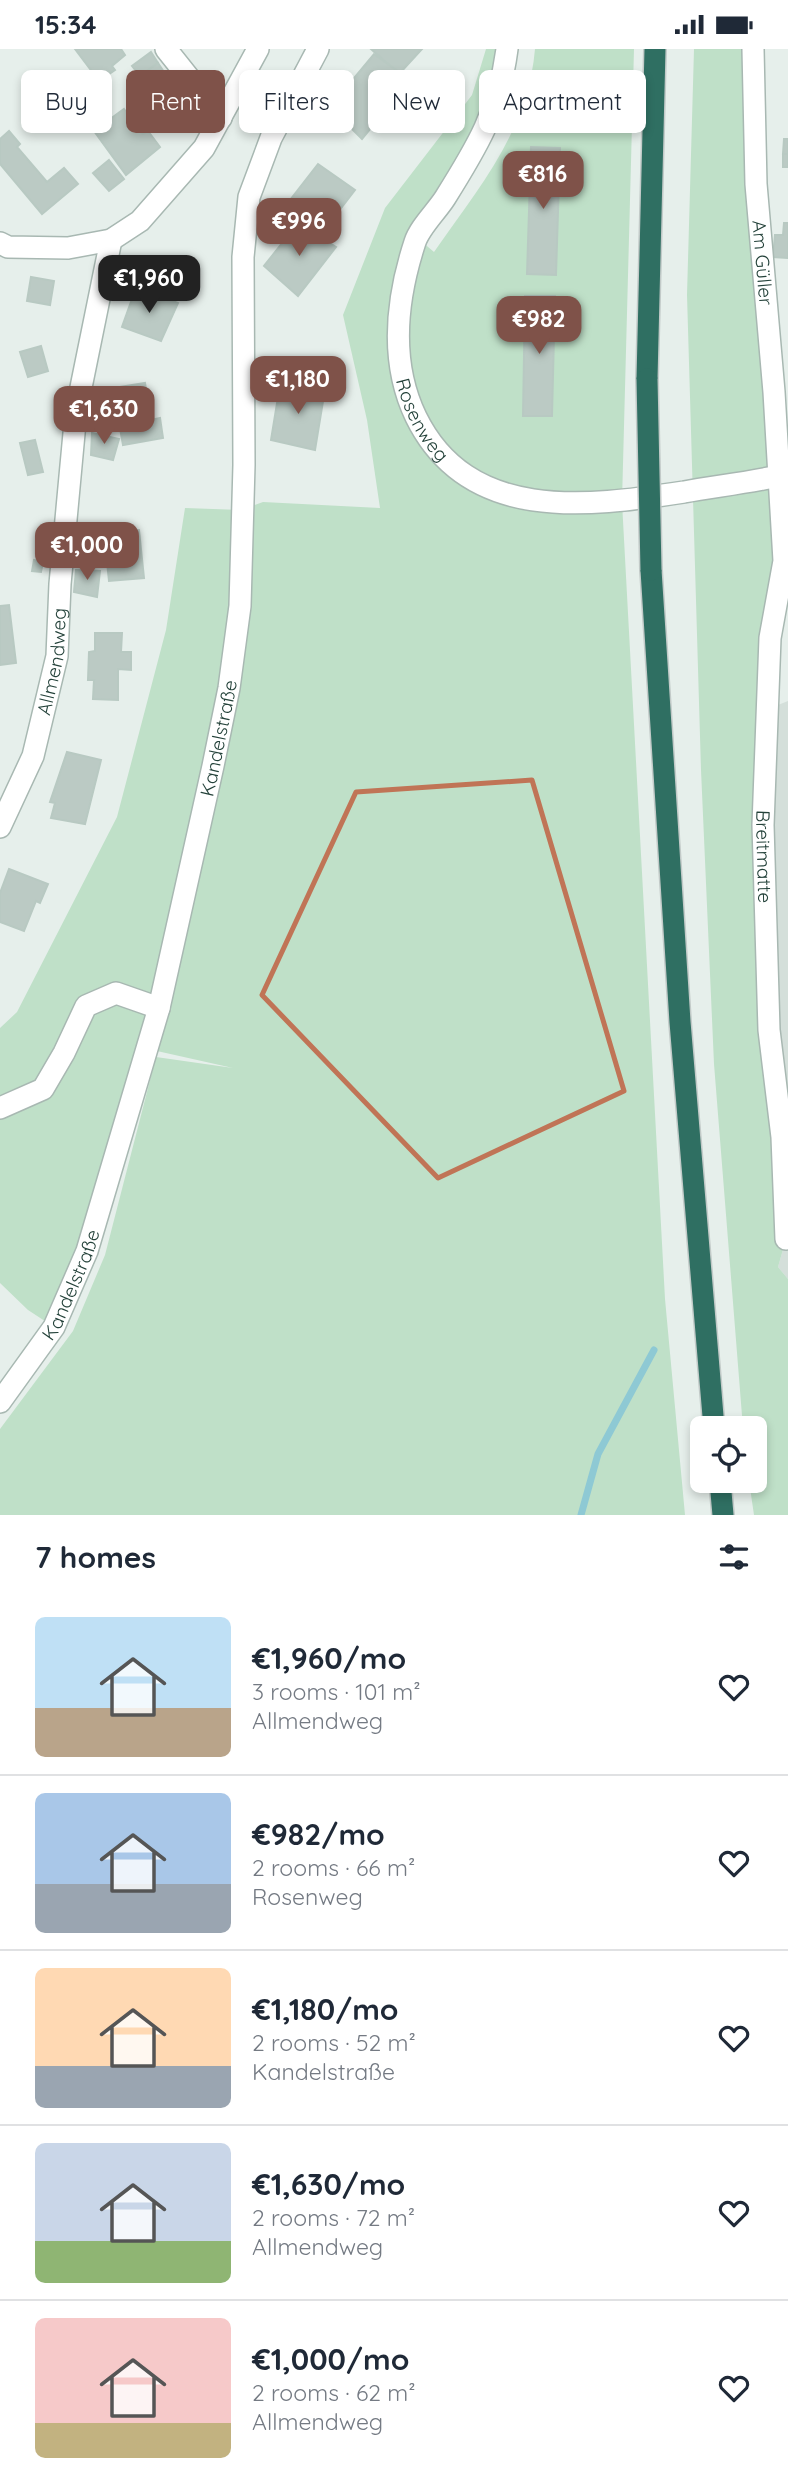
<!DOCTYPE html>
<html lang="en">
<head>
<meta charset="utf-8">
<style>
	body { margin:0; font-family:Quicksand,sans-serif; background:#f6f6f7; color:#1f2937; height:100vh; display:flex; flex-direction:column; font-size:26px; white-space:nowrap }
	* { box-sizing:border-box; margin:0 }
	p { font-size:23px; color:#747a83 }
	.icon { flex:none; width:38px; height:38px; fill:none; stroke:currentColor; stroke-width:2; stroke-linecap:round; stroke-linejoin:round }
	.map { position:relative; height:1466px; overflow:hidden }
	.panel { display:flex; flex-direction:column; background:#fff; flex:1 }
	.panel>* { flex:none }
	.hud { position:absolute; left:21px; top:21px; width:747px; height:63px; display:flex; gap:14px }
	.fabs { position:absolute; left:690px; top:1367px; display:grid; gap:14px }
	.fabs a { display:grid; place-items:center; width:77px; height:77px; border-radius:10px; background:#fff; box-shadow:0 4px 10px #0003; font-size:35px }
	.price { position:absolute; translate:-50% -60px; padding:0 16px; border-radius:14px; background:#7f5249; color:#fff; font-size:23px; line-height:46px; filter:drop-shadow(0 2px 4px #0008) }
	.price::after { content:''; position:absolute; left:50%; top:42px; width:21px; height:16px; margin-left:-10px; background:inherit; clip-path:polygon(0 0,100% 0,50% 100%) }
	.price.current { background:#222; color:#fff }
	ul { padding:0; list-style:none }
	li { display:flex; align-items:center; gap:21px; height:175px; padding:0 35px }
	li+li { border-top:2px solid #e0e1e3 }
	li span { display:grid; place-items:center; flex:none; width:196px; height:140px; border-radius:10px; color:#555 }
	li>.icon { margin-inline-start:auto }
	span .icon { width:84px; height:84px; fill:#fffc; stroke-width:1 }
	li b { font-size:30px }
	h2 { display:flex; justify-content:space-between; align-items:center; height:84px; padding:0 35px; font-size:30px }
	.pill { padding:0 24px; border-radius:10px; background:#fff; box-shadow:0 4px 10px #0003; font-size:24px; line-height:63px }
	.pill.current { background:#7f5249; color:#fff }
	.status { display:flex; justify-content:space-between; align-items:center; height:49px; padding:0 35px; background:#fff; direction:ltr }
	.status svg { height:19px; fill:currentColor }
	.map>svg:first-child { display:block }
</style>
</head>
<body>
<div class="status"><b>15:34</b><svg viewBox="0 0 49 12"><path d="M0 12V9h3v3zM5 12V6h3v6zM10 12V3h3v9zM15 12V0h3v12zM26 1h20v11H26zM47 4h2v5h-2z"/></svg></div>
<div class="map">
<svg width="788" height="1466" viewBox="0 0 788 1466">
	<rect width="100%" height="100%" fill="#e6efeb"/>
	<!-- built -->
	<path fill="#d4dfda" d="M 788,652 L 788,1230 L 778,1218 L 786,1190 L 768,660 Z"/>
	<!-- green -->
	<g fill="#bfe0c8">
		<path d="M 486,0 L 497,0 C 491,70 447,126 408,181 L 434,203 C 479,138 528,82 535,0 L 634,0 L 622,453 L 665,1250 L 685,1466 L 0,1466 L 0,1380 L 73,1282 L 105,1206 L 156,1008 L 233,1019 L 148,1000 L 54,1278 L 28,1261 L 0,1234 L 0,979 L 17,963 L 117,768 L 166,581 L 185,459 L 241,461 L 263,453 L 380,459 L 367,371 L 343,266 L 385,159 L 472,46 Z"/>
		<path d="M 694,0 L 753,0 L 778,427 L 763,776 L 786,1190 L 778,1218 L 788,1230 L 788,1466 L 754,1466 L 749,1432 L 754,1432 L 754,1379 L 743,1379 L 714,1015 L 701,721 L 687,246 Z"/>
	</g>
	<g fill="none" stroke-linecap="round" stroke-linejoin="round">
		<!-- stream -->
		<path stroke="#8ec9d4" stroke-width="7" d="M 581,1466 L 598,1405 L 654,1301"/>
	</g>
	<!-- building -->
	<g fill="#bbcac4" stroke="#b8c9c2" stroke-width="2">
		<path d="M 75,0 L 121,0 L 125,6 L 112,17 L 115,21 L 99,32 Z"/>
		<path d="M 371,0 L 422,0 L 399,25 Z"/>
		<path d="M 151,3 L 158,14 L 140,27 L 132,17 Z"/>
		<path d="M 374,5 L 410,31 L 362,90 L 330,58 Z"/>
		<path d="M 158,14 L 168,29 L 150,41 L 140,27 Z"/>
		<path d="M 141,29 L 150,41 L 142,47 L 133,35 Z"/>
		<path d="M 124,60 L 143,85 L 148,82 L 160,98 L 126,126 L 94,82 Z"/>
		<path d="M 9,82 L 20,95 L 17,98 L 47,133 L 64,119 L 78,135 L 42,165 L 0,115 L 0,90 Z"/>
		<path d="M 784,90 L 788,90 L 788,105 L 783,105 Z"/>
		<path d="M 531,98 L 560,99 L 556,226 L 527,225 Z"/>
		<rect x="783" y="105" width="5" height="13"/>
		<path d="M 109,111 L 124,130 L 109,142 L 93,124 Z"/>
		<path d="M 318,115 L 355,141 L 318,189 L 283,160 Z"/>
		<path d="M 298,174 L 336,198 L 298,247 L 264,217 Z"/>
		<path d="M 784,174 L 788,174 L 788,209 L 773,208 L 775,186 L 783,186 Z"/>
		<path d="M 31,228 L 54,232 L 50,256 L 27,252 Z"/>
		<path d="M 137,236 L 137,242 L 157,251 L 159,246 L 178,254 L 161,292 L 122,278 Z"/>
		<path d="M 525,247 L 555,247 L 552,367 L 523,367 Z"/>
		<path d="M 41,297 L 48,322 L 28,328 L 20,303 Z"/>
		<path d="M 145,334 L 151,371 L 160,369 L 163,389 L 123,396 L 113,339 Z"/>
		<path d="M 294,335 L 325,340 L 315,401 L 271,391 L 280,336 L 294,338 Z"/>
		<path d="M 92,384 L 119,390 L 113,411 L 91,406 Z"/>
		<path d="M 35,391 L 43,423 L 28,426 L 20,394 Z"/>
		<path d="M 120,475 L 121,482 L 139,481 L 144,529 L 109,532 L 107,513 L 100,513 L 97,477 Z"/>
		<path d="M 34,511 L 43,513 L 41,523 L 32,522 Z"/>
		<path d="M 76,521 L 100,522 L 97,548 L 74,543 Z"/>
		<path d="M 9,556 L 16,614 L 0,616 L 0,557 Z"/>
		<path d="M 95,584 L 122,584 L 121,603 L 131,603 L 131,621 L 118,620 L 118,651 L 93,650 L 94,631 L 88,631 L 89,603 L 95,602 Z"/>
		<path d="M 67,703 L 101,711 L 85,775 L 51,769 L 55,754 L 50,753 Z"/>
		<path d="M 9,820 L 48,835 L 40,854 L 36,852 L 24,882 L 0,873 L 0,844 Z"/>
	</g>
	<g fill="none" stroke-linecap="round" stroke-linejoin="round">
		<!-- minor casing -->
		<g stroke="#a8b8b2" stroke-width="24">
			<g id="minor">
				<path d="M 166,0 L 221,69"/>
				<path id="s1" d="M 507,0 C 499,62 477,98 445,149 C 436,163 420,178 415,193 C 396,251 389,312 416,368 C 468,474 586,458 684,443 C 718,437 754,433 788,425"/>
				<path id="s2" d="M 753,0 L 756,135 L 774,343 L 784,512 L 770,589 L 763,776 L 769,981 L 782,1088 L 786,1190"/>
				<path d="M 0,194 L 8,198 L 68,199 L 111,191 L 140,172 L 204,99 L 258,0"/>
				<path id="s3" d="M 0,778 L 33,707 L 57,607 L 60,535 L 76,363 L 111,191"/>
				<path d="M 0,1059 L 43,1040 L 64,1004 L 86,957 L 116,944 L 159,959"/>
				<path id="s4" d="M 0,1353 L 54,1278 L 87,1202 L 159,959 L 213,717 L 229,639 L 240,557 L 244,416 L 243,208 L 249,148 L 271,89 L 318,0"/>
			</g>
		</g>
		<!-- highway casing -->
		<g stroke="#c2cac8" stroke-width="24">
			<g id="highway">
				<path d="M 647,330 L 655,0"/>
				<path d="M 651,521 L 680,973 L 714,1379"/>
				<path d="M 720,1432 L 723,1466"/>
			</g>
		</g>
		<!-- minor -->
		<use href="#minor" stroke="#fff" stroke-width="21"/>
		<!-- highway -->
		<use href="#highway" stroke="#2f6f62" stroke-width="21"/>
		<!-- highway-bridge casing -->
		<g stroke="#c2cac8" stroke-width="24" stroke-linecap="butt">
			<path id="highway-bridge" d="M 647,330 L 651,521"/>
		</g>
		<!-- highway-bridge -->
		<use href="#highway-bridge" stroke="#2f6f62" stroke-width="21"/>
	</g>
	<!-- marked area -->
	<path fill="none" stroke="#c07456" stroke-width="5" stroke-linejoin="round" d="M 532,731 L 624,1042 L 438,1129 L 262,946 L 356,743 Z"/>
	<g text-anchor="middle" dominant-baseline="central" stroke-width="7" stroke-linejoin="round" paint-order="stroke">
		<!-- street labels -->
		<g font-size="19" fill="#24423a" stroke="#f7fbf9">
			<text stroke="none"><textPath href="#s2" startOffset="214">Am Güller</textPath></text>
			<text stroke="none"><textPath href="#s1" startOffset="401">Rosenweg</textPath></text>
			<text stroke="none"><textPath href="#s3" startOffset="175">Allmendweg</textPath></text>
			<text stroke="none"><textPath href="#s4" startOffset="705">Kandelstraße</textPath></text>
			<text stroke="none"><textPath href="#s2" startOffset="810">Breitmatte</textPath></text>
			<text stroke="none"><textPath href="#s4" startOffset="138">Kandelstraße</textPath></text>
		</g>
	</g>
</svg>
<div class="fabs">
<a><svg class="icon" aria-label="locate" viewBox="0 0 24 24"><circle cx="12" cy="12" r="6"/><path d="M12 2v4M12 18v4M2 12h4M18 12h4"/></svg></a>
</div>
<b class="price" style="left:543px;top:162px">€816</b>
<b class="price" style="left:299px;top:209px">€996</b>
<b class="price current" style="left:149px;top:266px">€1,960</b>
<b class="price" style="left:539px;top:307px">€982</b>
<b class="price" style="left:298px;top:367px">€1,180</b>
<b class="price" style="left:104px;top:397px">€1,630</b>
<b class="price" style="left:87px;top:533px">€1,000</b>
<div class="hud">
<a class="pill">Buy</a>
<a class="pill current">Rent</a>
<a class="pill">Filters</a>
<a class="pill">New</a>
<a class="pill">Apartment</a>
</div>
</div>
<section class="panel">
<h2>7 homes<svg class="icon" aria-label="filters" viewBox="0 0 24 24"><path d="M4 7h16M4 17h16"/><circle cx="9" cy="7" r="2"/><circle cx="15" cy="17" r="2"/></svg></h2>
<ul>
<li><span style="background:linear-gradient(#bfe0f5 65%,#b9a48a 0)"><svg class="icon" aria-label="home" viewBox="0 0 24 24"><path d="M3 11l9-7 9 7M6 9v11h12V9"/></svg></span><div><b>€1,960/mo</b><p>3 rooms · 101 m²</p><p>Allmendweg</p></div><svg class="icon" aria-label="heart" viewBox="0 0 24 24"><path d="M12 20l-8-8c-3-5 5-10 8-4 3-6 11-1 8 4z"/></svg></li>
<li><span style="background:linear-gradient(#a9c7e8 65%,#9aa5b1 0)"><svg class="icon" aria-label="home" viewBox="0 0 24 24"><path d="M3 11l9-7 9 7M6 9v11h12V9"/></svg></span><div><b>€982/mo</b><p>2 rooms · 66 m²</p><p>Rosenweg</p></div><svg class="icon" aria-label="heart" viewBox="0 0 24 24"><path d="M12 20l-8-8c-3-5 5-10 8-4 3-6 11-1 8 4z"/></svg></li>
<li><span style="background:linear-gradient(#ffd9b3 70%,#9aa5b1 0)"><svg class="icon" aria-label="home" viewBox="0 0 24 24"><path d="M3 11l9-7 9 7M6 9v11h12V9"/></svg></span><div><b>€1,180/mo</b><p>2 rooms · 52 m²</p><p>Kandelstraße</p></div><svg class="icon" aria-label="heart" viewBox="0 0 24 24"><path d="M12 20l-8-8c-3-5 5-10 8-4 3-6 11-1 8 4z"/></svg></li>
<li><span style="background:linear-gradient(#c9d6e8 70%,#8fb573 0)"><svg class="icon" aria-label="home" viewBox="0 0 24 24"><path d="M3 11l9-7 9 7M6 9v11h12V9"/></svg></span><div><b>€1,630/mo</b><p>2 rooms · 72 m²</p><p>Allmendweg</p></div><svg class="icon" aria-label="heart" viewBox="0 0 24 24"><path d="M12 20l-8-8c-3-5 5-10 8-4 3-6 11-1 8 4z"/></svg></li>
<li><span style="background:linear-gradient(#f6c9c9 75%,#c2b280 0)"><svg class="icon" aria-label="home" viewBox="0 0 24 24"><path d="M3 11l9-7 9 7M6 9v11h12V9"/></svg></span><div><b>€1,000/mo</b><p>2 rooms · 62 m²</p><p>Allmendweg</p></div><svg class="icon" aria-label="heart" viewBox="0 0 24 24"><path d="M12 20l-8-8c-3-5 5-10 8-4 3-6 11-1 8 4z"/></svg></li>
</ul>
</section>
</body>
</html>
